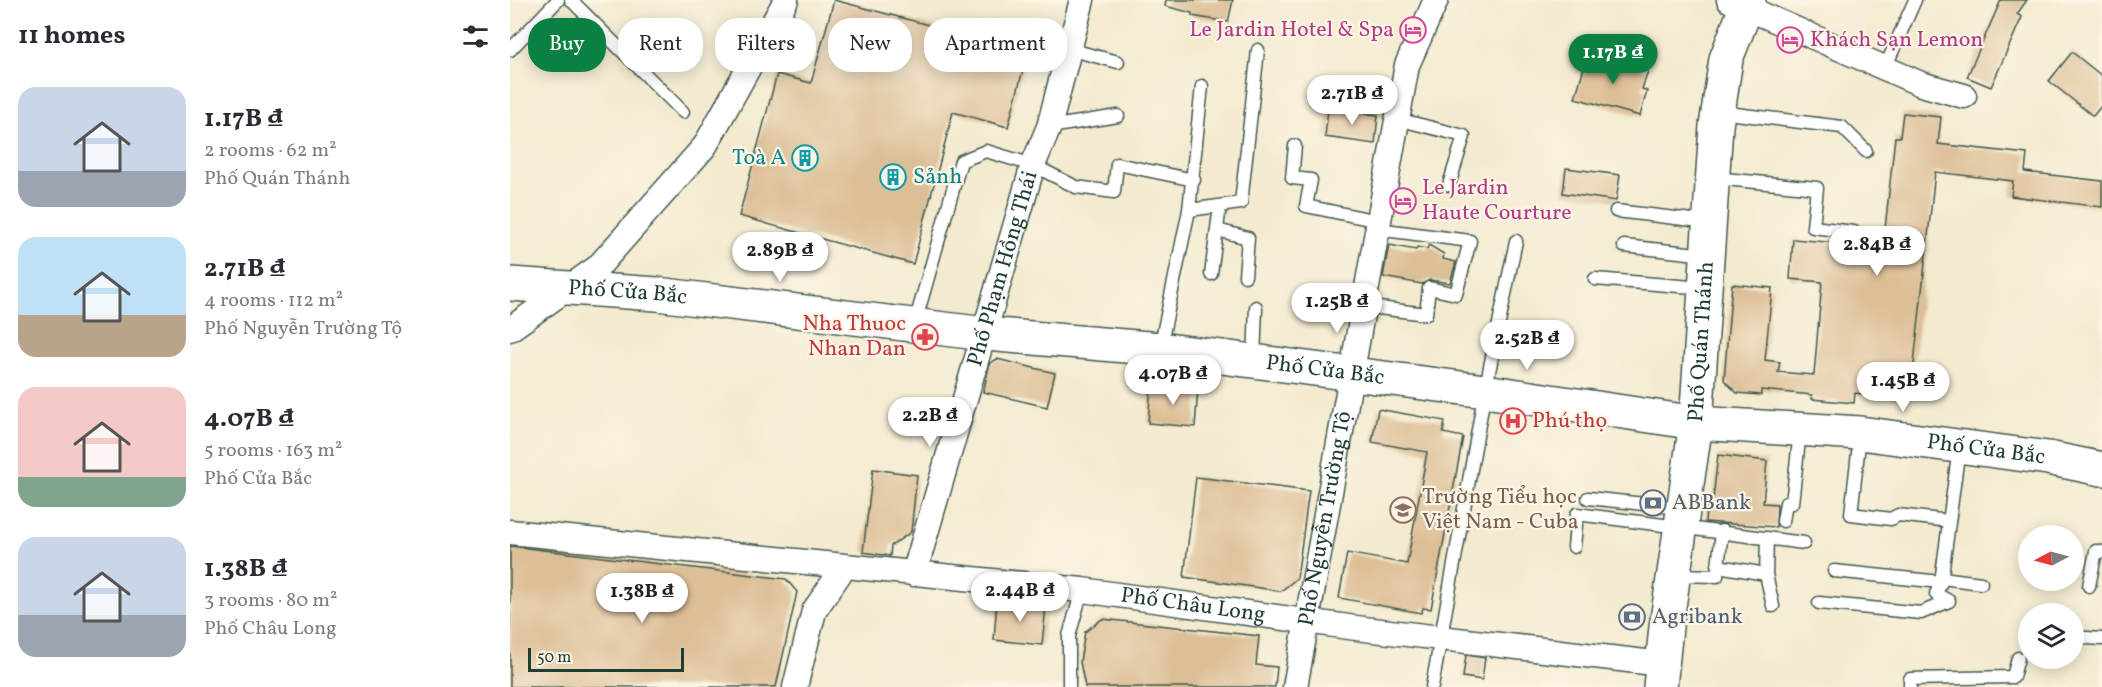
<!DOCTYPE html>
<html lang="en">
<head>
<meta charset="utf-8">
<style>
	body { margin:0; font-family:Vollkorn,serif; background:#f2f2f3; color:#2b2b33; height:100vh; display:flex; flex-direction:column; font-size:22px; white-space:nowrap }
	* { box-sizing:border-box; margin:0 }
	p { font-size:20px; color:#7c7c81 }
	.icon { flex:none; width:33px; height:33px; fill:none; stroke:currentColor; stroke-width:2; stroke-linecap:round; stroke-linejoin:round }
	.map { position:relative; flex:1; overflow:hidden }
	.panel { display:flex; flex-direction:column; background:#fff; width:510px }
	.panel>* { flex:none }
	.guide { position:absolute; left:18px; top:18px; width:570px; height:54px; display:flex; gap:12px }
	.needle { width:39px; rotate:264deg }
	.buttons { position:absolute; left:1508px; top:525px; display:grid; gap:12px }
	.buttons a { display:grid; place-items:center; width:66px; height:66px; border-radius:50%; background:#fff; box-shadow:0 3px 15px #0003; font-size:30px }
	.scale { position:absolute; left:18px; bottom:15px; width:156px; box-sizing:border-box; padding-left:6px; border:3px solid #1f3d34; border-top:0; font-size:16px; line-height:21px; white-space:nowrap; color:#1f3d34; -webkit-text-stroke:4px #fcf5e5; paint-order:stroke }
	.price { position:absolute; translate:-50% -51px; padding:0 14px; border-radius:21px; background:#fff; color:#222; font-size:20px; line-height:39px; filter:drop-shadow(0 2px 3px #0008) }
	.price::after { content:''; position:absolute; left:50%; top:36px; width:18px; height:14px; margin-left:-9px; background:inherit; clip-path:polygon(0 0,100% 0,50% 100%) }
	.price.selected { background:#0b8043; color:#fff }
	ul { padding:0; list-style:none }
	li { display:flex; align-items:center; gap:18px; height:150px; padding:0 18px }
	li span { display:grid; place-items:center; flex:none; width:168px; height:120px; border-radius:18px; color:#555 }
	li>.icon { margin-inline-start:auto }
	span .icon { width:72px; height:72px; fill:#fffc; stroke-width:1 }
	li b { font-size:26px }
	h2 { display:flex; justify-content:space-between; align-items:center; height:72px; padding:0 18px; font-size:26px }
	.tag { padding:0 21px; border-radius:24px; background:#fff; box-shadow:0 3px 15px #0003; font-size:21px; line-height:54px }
	.tag.selected { background:#0b8043; color:#fff }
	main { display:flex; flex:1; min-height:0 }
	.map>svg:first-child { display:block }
</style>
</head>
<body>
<main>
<section class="panel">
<h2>11 homes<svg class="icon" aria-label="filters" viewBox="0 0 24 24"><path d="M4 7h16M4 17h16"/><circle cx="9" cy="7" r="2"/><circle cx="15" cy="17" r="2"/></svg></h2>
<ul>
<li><span style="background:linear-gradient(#c9d6e8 70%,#9aa5b1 0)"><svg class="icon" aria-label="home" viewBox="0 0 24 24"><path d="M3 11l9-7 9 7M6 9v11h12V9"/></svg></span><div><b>1.17B ₫</b><p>2 rooms · 62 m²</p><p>Phố Quán Thánh</p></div></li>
<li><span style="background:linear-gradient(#bfe0f5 65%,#b9a48a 0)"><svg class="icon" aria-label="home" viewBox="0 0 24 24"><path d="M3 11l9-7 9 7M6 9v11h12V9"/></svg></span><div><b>2.71B ₫</b><p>4 rooms · 112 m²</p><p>Phố Nguyễn Trường Tộ</p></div></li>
<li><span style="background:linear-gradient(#f6c9c9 75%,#7fa58c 0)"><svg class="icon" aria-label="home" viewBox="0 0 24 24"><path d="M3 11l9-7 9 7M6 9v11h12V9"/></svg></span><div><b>4.07B ₫</b><p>5 rooms · 163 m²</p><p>Phố Cửa Bắc</p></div></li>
<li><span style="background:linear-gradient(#c9d6e8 65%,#9aa5b1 0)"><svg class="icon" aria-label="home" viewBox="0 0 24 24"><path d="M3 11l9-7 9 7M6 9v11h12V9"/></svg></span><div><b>1.38B ₫</b><p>3 rooms · 80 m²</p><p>Phố Châu Long</p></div></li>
</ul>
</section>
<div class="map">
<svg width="1592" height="687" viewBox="0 0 1592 687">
	<rect width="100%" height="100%" fill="#fcf5e5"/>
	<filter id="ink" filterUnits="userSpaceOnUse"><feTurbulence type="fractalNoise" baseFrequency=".0167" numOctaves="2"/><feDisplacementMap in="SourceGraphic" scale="12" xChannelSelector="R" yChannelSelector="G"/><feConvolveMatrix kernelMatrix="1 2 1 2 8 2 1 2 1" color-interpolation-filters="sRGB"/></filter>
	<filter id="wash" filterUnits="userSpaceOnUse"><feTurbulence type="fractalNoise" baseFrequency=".008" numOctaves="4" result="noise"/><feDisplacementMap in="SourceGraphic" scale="24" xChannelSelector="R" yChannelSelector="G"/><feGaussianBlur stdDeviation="1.35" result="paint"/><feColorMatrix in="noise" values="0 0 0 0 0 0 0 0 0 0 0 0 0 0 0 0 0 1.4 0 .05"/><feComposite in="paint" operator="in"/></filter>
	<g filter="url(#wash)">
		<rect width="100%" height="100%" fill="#f3eacf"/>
		<g id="blocks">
			<!-- building -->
			<g fill="#ddbf97">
				<path d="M 324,0 L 518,51 L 498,127 L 443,112 L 403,264 L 229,216 L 267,74 L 301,83 Z"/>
				<path d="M 656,0 L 723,0 L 718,22 L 682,16 L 682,13 L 655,6 Z"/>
				<path d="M 1491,0 L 1517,0 L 1507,14 L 1512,17 L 1481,87 L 1457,77 Z"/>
				<path d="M 1562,52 L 1592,76 L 1592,105 L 1583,116 L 1539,81 Z"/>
				<path d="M 1078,54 L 1138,71 L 1132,89 L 1137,91 L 1130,116 L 1065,98 Z"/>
				<path d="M 818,109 L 868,115 L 865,144 L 815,137 Z"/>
				<path d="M 1393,113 L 1431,117 L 1428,144 L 1517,154 L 1515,172 L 1592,181 L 1592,207 L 1501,196 L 1503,181 L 1425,172 L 1400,400 L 1345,393 L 1344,403 L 1302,399 L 1302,395 L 1251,390 L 1251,395 L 1227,393 L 1214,380 L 1222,284 L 1262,288 L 1255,360 L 1270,362 L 1268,372 L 1304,375 L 1312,282 L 1280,279 L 1283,239 L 1373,247 L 1385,137 L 1390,137 Z"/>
				<path d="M 1056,168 L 1110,175 L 1106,201 L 1053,193 Z"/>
				<path d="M 879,245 L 906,250 L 907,247 L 917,249 L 919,245 L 934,254 L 933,259 L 946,262 L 940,283 L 920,280 L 912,284 L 873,277 Z"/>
				<path d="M 487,359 L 545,373 L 537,407 L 473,392 L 480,363 Z"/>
				<path d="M 641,384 L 688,388 L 685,427 L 638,423 Z"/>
				<path d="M 868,409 L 935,421 L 933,433 L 953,437 L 921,609 L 913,608 L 911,613 L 829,598 L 837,553 L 897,564 L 917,452 L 862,442 Z"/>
				<path d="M 1208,455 L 1257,461 L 1253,503 L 1267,504 L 1266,527 L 1195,522 L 1197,499 L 1203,499 Z"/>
				<path d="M 363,469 L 407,475 L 401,532 L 381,546 L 380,556 L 353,552 Z"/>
				<path d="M 686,477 L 799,491 L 787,578 L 771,591 L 674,577 Z"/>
				<path d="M 0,546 L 276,579 L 287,592 L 266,687 L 0,687 Z"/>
				<path d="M 487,601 L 536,605 L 532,645 L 484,640 Z"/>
				<path d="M 592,619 L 749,636 L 746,665 L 767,667 L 765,687 L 575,687 L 570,662 L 575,632 Z"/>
				<path d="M 956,655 L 975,658 L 972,680 L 953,677 Z"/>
			</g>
		</g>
	</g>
	<g filter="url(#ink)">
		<use href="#blocks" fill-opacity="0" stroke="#3f574b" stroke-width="1.5"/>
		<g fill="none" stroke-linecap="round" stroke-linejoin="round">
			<!-- lane casing -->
			<g stroke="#3f574b" stroke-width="15">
				<g id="lane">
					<path d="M 61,0 L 173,112"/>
					<path d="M 558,49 L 608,62"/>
					<path d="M 0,50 L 48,0"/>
					<path d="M 1375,68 L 1405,0"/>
					<path d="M 1209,112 L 1332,127 L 1356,151"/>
					<path d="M 887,119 L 954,136 L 939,185"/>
					<path d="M 539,127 L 608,116"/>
					<path d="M 785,146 L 782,178 L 801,180 L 796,206 L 868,221"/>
					<path d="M 1204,178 L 1307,188 L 1303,227 L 1344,232"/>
					<path d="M 679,210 L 731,203 L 748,50"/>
					<path d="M 1106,211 L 1199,222"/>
					<path d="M 707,230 L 738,238 L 735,276"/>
					<path d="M 1114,246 L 1197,255"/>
					<path d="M 701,274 L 710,206"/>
					<path d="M 1085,279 L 1194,288"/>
					<path d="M 853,306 L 916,314 L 919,288 L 946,294 L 960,241 L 867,229"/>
					<path d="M 405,323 L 451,161 L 476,151 L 523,165 L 566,187 L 604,192 L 607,164 L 684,180"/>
					<path d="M 650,348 L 679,210 L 692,86"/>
					<path d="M 744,360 L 746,307"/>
					<path d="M 1350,435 L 1341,514 L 1381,519 L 1388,515 L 1439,521"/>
					<path d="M 1078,498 L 1172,508"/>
					<path d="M 1273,521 L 1276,503 L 1282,503 L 1290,431"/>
					<path d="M 1257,538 L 1256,574 L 1263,606"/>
					<path d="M 1064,547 L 1067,514 L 1294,543"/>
					<path d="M 1208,566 L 1256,574"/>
					<path d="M 1324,571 L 1431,582"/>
					<path d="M 1165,575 L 1207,576 L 1212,531"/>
					<path d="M 1432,578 L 1471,583"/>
					<path d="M 1579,586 L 1586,551 L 1592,552"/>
					<path d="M 1309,603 L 1411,613 L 1439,601 L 1426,594 L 1431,582 L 1449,448"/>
					<path d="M 1517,632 L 1518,632"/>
					<path d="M 1563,637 L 1592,639"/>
					<path d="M 559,687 L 559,636 L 572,590"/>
					<path d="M 922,687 L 975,391 L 1006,241"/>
					<path d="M 1400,687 L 1400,679 L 1503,677 L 1508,658"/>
				</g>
			</g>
			<!-- street casing -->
			<g stroke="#3f574b" stroke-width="27">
				<g id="street">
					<path d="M 1219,0 L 1411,84 L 1454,96"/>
					<path d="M 0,329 L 88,267 L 195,146 L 276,0"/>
					<path id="s1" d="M 0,532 L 572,590 L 846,628 L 1152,664"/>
					<path id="s2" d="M 404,574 L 523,165 L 539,127 L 572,0"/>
					<path d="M 285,687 L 304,611 L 334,567"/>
					<path id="s3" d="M 785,687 L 897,65 L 926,0"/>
				</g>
			</g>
			<!-- secondary casing -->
			<g stroke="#3f574b" stroke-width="36">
				<g id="secondary">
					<path id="s4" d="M 0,284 L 147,294 L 476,334 L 650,349 L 975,391 L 1186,423 L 1350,433 L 1538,458 L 1592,469"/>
					<path id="s5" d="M 1150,687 L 1156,627 L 1186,423 L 1206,126 L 1216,59 L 1239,0"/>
				</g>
			</g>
			<!-- lane -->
			<use href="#lane" stroke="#fff" stroke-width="12"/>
			<!-- street -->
			<use href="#street" stroke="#fff" stroke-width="24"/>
			<!-- secondary -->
			<use href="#secondary" stroke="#fff" stroke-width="33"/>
		</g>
	</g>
	<!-- icons -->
	<defs>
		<g id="hotel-ring" transform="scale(1.35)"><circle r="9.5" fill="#fcf5e5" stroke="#d1479c" stroke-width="1.5"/><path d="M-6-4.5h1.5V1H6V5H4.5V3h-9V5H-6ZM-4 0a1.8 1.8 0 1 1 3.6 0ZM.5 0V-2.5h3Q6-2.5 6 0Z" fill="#d1479c"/></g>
		<g id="building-ring" transform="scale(1.35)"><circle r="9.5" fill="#fcf5e5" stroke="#0f9aa8" stroke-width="1.5"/><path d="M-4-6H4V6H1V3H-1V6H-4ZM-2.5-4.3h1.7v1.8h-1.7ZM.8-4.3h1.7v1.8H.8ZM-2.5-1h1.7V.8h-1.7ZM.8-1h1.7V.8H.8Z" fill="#0f9aa8"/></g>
		<g id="pharmacy-ring" transform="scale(1.35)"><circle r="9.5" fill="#fcf5e5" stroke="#e0444e" stroke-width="1.5"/><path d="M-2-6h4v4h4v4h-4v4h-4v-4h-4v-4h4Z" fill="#e0444e"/></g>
		<g id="hospital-ring" transform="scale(1.35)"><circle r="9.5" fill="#fcf5e5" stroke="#e0444e" stroke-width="1.5"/><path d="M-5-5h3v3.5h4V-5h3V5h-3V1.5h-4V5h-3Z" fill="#e0444e"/></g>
		<g id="bank-ring" transform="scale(1.35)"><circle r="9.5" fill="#fcf5e5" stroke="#5c6f8a" stroke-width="1.5"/><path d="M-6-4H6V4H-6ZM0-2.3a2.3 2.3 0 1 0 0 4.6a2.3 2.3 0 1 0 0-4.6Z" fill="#5c6f8a"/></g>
		<g id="school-ring" transform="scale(1.35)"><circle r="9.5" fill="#fcf5e5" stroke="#8d6e63" stroke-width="1.5"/><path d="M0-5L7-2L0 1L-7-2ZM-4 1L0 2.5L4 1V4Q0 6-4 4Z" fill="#8d6e63"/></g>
	</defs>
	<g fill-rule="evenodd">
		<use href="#hotel-ring" x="903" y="30"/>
		<use href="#hotel-ring" x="1280" y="40"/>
		<use href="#building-ring" x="295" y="158"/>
		<use href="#building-ring" x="383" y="177"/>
		<use href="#hotel-ring" x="893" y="201"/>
		<use href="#pharmacy-ring" x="415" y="337"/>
		<use href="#hospital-ring" x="1003" y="421"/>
		<use href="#bank-ring" x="1143" y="503"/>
		<use href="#school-ring" x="893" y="510"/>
		<use href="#bank-ring" x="1122" y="617"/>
	</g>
	<g text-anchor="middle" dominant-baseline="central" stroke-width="4.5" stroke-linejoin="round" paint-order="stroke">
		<!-- hotel labels -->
		<g font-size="22" fill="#b23c85" stroke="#fcf5e5" text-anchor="start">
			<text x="884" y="30" text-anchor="end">Le Jardin Hotel &amp; Spa</text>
			<text x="1300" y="40">Khách Sạn Lemon</text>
			<text x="912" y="188">Le Jardin<tspan x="912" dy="25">Haute Courture</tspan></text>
		</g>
		<!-- culture labels -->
		<g font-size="22" fill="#0d838f" stroke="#fcf5e5" text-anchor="end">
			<text x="276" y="158">Toà A</text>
			<text x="403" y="177" text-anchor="start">Sảnh</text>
		</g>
		<!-- street labels -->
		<g font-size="22" fill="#1f3d34" stroke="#fcf5e5">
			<text stroke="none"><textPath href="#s2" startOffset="318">Phố Phạm Hồng Thái</textPath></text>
			<text stroke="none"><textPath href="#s4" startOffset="118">Phố Cửa Bắc</textPath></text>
			<text stroke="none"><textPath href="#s5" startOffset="348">Phố Quán Thánh</textPath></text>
			<text stroke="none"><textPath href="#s4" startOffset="820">Phố Cửa Bắc</textPath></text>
			<text stroke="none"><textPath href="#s4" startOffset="1486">Phố Cửa Bắc</textPath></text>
			<text stroke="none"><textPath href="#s3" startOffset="171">Phố Nguyễn Trường Tộ</textPath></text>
			<text stroke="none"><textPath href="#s1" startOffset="687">Phố Châu Long</textPath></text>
		</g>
		<!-- health labels -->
		<g font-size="22" fill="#be3a42" stroke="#fcf5e5" text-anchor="end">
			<text x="396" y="324">Nha Thuoc<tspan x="396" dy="25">Nhan Dan</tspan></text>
			<text x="1022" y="421" text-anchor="start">Phú thọ</text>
		</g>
		<!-- education labels -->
		<g font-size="22" fill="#785e54" stroke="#fcf5e5" text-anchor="start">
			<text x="912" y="497">Trường Tiểu học<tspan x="912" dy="25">Việt Nam - Cuba</tspan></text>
		</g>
		<!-- service labels -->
		<g font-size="22" fill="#4e5e75" stroke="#fcf5e5" text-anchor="start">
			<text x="1162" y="503">ABBank</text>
			<text x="1142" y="617">Agribank</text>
		</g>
	</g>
</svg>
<div class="buttons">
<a><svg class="needle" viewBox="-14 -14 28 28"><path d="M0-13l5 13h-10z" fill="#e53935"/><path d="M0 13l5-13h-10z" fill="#7c7c81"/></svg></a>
<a><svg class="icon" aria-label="layers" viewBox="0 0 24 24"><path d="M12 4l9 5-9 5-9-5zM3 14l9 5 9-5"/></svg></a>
</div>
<div class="scale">50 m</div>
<b class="price selected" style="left:1103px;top:85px">1.17B ₫</b>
<b class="price" style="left:842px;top:126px">2.71B ₫</b>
<b class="price" style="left:1367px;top:277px">2.84B ₫</b>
<b class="price" style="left:270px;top:283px">2.89B ₫</b>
<b class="price" style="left:827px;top:334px">1.25B ₫</b>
<b class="price" style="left:1017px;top:371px">2.52B ₫</b>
<b class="price" style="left:663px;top:406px">4.07B ₫</b>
<b class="price" style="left:1393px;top:413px">1.45B ₫</b>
<b class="price" style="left:420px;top:448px">2.2B ₫</b>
<b class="price" style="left:510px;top:623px">2.44B ₫</b>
<b class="price" style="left:132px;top:624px">1.38B ₫</b>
<div class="guide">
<a class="tag selected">Buy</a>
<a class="tag">Rent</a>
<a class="tag">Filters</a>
<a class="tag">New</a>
<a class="tag">Apartment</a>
</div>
</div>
</main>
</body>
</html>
